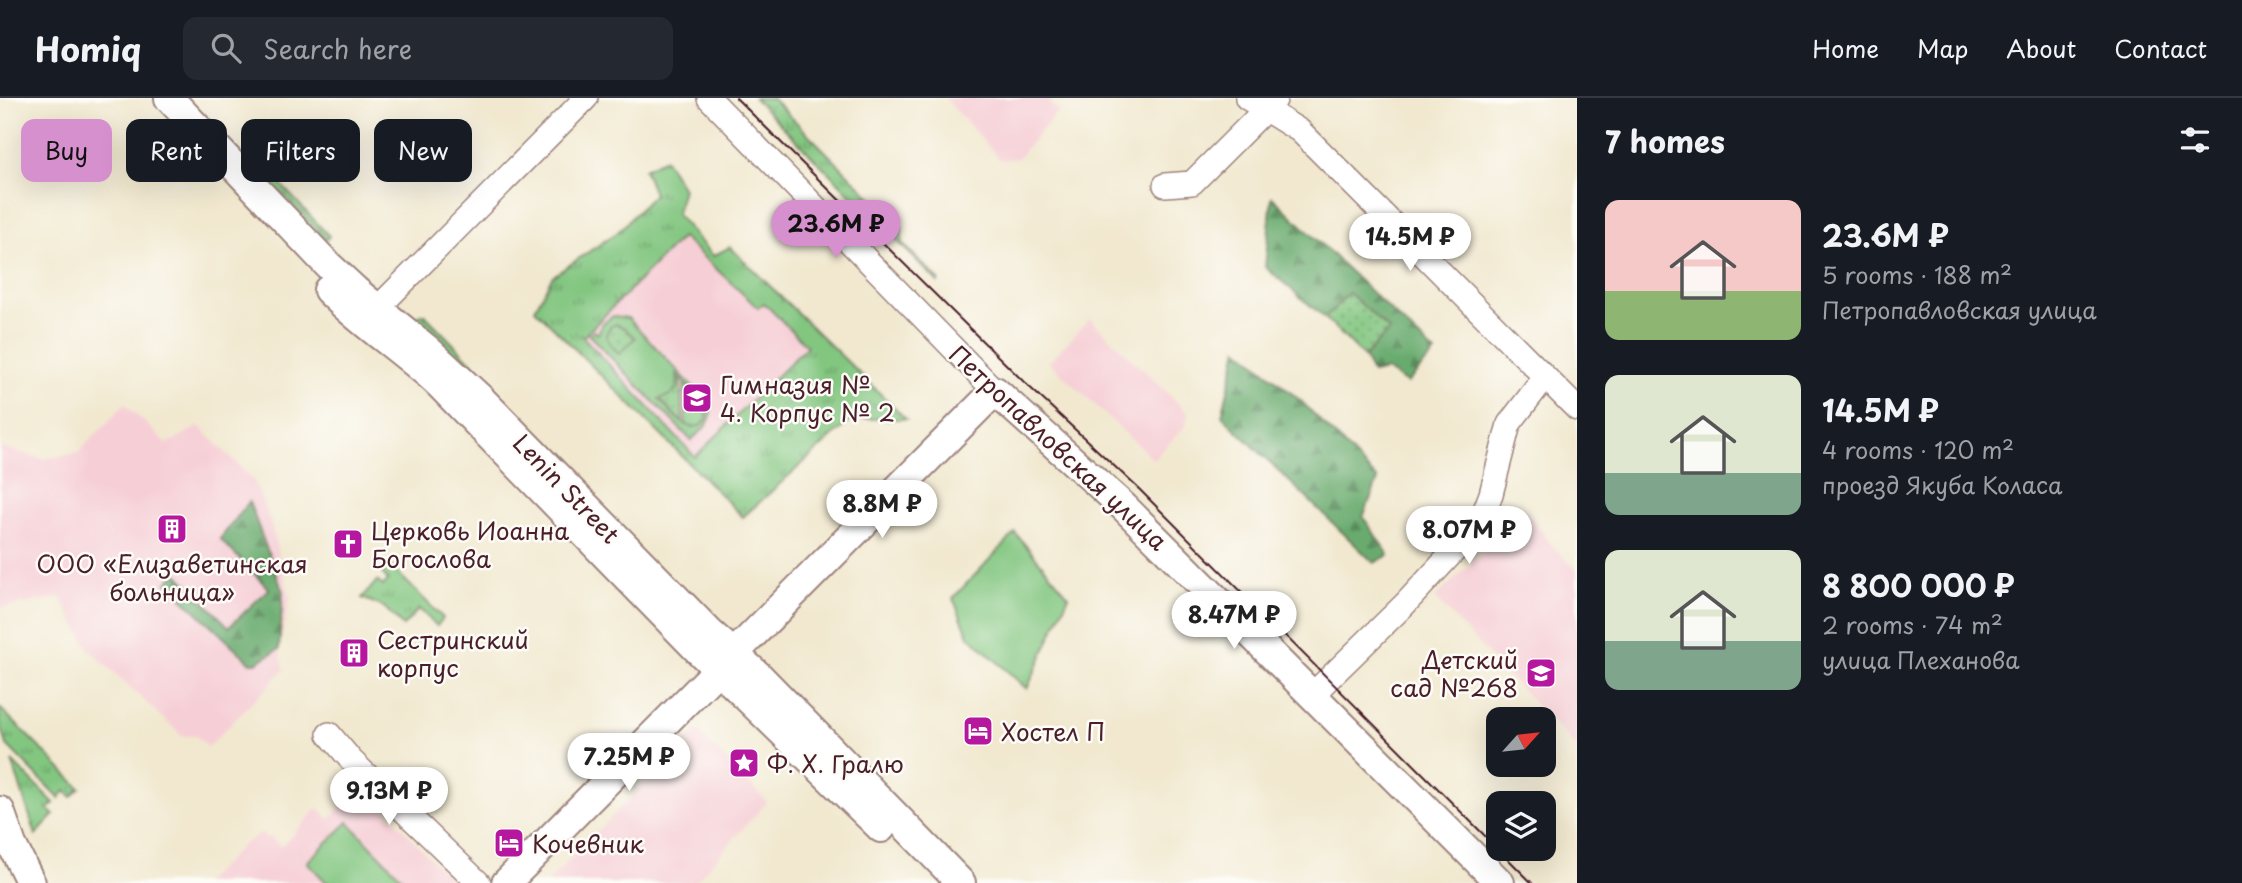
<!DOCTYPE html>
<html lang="en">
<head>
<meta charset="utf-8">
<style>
	body { margin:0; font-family:"Playpen Sans",sans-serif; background:#242831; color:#f1f3f6; height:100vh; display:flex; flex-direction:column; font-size:26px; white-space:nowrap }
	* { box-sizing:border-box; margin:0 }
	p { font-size:23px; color:#9ea1a6 }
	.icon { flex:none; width:38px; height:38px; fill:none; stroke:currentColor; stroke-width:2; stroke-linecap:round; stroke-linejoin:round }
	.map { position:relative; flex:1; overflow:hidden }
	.details { display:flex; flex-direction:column; background:#171b24; width:665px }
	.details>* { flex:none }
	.banner { position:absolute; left:21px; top:21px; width:665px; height:63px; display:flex; gap:14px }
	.needle { width:46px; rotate:63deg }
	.fabs { position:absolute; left:1486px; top:609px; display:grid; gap:14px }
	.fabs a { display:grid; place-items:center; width:70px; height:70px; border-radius:14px; background:#171b24; box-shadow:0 7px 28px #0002; font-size:35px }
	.price { position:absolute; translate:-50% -60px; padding:0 16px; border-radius:24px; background:#fff; color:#222; font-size:23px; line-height:46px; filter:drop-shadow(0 2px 4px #0008) }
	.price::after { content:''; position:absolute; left:50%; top:42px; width:21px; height:16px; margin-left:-10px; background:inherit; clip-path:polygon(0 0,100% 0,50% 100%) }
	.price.current { background:#d690ce; color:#111 }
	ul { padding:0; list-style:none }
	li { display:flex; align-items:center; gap:21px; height:175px; padding:0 28px }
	li span { display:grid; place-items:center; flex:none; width:196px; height:140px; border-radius:14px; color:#555 }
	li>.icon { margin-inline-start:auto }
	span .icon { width:84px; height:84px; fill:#fffc; stroke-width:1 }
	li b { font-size:30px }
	h2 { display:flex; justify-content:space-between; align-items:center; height:84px; padding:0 28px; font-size:30px }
	.chip { padding:0 24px; border-radius:14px; background:#171b24; box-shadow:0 7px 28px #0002; font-size:24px; line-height:63px }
	.chip.current { background:#d690ce; color:#111 }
	header { display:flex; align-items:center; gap:42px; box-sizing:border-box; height:98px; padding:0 35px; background:#171b24; border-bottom:2px solid #363941 }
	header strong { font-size:33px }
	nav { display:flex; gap:38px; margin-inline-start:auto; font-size:24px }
	.search { width:490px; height:63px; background:#242831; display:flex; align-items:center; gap:18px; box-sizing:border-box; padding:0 24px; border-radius:14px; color:#9ea1a6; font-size:26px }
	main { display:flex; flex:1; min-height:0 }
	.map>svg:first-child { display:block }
</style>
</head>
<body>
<header>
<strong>Homiq</strong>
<div class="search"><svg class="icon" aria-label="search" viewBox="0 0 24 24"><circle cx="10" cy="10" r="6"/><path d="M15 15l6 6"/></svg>Search here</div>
<nav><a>Home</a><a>Map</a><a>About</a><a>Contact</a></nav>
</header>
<main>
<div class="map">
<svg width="1577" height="785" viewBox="0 0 1577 785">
	<defs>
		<pattern id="grass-tufts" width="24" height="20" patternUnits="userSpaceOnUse" patternTransform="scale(1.75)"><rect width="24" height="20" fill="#82c680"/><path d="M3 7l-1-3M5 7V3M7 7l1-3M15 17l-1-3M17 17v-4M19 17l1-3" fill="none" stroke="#6ca069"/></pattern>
		<pattern id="forest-firs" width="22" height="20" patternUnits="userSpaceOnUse" patternTransform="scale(1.75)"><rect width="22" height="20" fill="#69ab6e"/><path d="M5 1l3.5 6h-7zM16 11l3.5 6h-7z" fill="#588b5b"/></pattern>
		<pattern id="park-dots" width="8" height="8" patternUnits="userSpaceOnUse" patternTransform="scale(1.75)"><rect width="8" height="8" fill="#82c680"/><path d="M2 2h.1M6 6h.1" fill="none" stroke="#6ca069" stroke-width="1.8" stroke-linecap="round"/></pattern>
	</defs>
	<rect width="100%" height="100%" fill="#fdfcf7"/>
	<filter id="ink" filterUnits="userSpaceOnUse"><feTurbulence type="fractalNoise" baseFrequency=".0143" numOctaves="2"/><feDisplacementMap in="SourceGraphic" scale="14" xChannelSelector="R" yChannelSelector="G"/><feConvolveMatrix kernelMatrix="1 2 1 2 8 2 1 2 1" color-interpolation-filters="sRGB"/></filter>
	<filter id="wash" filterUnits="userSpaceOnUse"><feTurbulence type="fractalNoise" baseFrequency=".00686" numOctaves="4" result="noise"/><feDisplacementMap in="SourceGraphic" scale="28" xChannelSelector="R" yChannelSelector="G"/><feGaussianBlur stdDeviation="1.57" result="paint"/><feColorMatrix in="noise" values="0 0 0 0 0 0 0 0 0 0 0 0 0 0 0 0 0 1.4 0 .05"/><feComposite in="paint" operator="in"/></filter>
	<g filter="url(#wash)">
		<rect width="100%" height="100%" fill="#f1e8cf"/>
		<!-- built -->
		<g fill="#f6cfd6">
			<path d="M 945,0 L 1053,0 L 1049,5 L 1058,13 L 1018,60 L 1001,62 Z"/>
			<path d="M 682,139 L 757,210 L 764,204 L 807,248 L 695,359 L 583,239 Z"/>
			<path d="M 1090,221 L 1188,315 L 1185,329 L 1153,361 L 1049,264 Z"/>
			<path d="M 125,306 L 167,346 L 199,328 L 254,383 L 270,423 L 290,501 L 279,550 L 284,572 L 208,649 L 196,638 L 182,638 L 90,552 L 60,499 L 0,510 L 0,349 L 43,361 L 78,355 Z"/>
			<path d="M 1526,413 L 1555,451 L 1577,472 L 1577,650 L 1435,500 Z"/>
			<path d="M 697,632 L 767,704 L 694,785 L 547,785 Z"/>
			<path d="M 362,688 L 454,785 L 204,785 L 244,746 L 261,735 L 267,741 L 270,738 L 281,749 L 318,710 L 329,721 Z"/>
		</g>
		<!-- grass -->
		<g fill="url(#grass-tufts)" stroke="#667256" stroke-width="2" fill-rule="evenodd">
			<path d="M 754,0 L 772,0 L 902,130 L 902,145 L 939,182 L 938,184 Z"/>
			<path d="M 665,61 L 683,91 L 676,116 L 713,158 L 730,149 L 906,321 L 852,321 L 743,419 L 535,211 L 552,179 L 619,133 L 654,96 L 644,71 ZM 682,139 L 758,210 L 764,205 L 807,248 L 695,359 L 583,239 Z"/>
			<path d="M 260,64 L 329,138 L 326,142 L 256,69 Z"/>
			<path d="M 421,216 L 424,216 L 474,267 L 470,271 L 415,223 Z"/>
			<path d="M 684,283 L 707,309 L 707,321 C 702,329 695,331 686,328 Z"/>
			<path d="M 390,467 L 443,520 L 437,528 L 419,511 L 403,528 L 384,509 L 362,500 L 377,483 L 383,488 L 388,482 L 382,475 Z"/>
			<path d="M 0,610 L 80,690 L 71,699 L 65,693 L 59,700 L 7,647 L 0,624 Z"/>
			<path d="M 12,663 L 54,705 L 48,711 L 54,717 L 36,737 Z"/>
		</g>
		<!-- forest -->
		<g fill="url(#forest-firs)" stroke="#5a654c" stroke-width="2">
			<path d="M 1272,99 L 1435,255 L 1407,285 L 1386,272 L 1372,275 L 1364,259 L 1389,232 L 1349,195 L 1325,220 L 1265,169 Z"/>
			<path d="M 1238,250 L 1302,304 L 1378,382 L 1363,419 L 1389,457 L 1374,465 L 1222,318 Z"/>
			<path d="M 249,404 L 283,494 L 279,551 L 256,565 L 251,565 L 168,487 L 167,484 L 176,474 L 229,529 L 269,491 L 220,441 Z"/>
		</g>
		<!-- park -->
		<g fill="url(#park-dots)" stroke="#667256" stroke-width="2">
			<path d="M 1349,195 L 1389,232 L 1364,259 L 1325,220 Z"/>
			<path d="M 616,226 L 625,230 L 636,240 L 619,256 L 609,245 L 606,236 L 611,228 Z"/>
			<path d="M 674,273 L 680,279 L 683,326 L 658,299 L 675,293 Z"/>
		</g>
		<!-- pitch -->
		<g fill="#82c680" stroke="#667256" stroke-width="2" fill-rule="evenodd">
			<path d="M 613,218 L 628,220 L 710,307 C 715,324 702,332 691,342 L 589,237 L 594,233 L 598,236 L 602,226 ZM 616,226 L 625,230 L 635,240 L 619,256 L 609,245 L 606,236 L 611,228 ZM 677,277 L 707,309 L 707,321 C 691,344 671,313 659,301 C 672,298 680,292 677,277 Z"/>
			<path d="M 1015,435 L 1069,498 L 1027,591 L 969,538 L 953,500 Z"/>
			<path d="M 348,724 L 407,785 L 327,785 L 307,764 Z"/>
		</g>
	</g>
	<g filter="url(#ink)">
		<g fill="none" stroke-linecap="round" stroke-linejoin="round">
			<!-- minor casing -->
			<g stroke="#9e847d" stroke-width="26">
				<g id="minor">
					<path d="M 709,0 L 995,293"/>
					<path d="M 1247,0 L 1300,33 L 1577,311"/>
					<path d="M 1165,87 L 1192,85 L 1275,2"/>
					<path d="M 365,223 L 586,0"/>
					<path d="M 1312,597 L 1405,506 L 1480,425 L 1491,396 L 1509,326 L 1545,279"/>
					<path d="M 329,636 L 351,662 L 479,785"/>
				</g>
			</g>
			<!-- major casing -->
			<g stroke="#9e847d" stroke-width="32">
				<g id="major">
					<path d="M 169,0 L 328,167 L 356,193 L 427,251 L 482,302 L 710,535 L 759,578 L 961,785"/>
					<path d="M 328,192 C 362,227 404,253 439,286 L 696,550 L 881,730"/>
					<path d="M 0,713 L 12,747 L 31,785"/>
					<path d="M 506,785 L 995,293 L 1124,409 L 1500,785"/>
				</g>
			</g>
			<!-- minor -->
			<use href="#minor" stroke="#fff" stroke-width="23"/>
			<!-- major -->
			<use href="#major" stroke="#fff" stroke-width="28"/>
			<!-- tram -->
			<path stroke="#4a1f2b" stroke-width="2" d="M 736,0 L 1023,283 L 1140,392 L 1532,785"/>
		</g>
	</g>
	<!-- icons -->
	<defs>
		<g id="school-square" transform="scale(1.575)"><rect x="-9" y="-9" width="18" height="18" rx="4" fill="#b5179e" stroke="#fdfcf7"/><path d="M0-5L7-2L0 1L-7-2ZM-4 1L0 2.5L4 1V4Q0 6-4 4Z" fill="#fff"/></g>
		<g id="building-square" transform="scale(1.575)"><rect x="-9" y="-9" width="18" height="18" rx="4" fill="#b5179e" stroke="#fdfcf7"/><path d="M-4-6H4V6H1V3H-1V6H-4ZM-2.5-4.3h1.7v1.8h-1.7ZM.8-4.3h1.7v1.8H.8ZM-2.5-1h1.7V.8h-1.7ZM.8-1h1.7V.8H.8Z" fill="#fff"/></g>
		<g id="church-square" transform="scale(1.575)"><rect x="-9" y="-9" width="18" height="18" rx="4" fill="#b5179e" stroke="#fdfcf7"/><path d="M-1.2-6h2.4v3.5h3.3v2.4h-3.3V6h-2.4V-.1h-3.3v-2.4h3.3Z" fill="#fff"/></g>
		<g id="hotel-square" transform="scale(1.575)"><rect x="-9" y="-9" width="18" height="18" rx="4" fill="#b5179e" stroke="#fdfcf7"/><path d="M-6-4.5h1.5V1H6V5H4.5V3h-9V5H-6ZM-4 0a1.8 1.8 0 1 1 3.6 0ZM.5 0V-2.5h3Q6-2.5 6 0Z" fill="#fff"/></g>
		<g id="sight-square" transform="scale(1.575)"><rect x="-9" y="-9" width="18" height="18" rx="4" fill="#b5179e" stroke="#fdfcf7"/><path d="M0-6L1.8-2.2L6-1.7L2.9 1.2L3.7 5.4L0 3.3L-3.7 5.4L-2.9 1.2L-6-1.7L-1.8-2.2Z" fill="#fff"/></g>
	</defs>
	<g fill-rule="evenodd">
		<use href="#school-square" x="697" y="300"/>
		<use href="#building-square" x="172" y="431"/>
		<use href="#church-square" x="348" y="446"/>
		<use href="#building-square" x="354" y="555"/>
		<use href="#school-square" x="1541" y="575"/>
		<use href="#hotel-square" x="978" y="633"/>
		<use href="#sight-square" x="744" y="665"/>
		<use href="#hotel-square" x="509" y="745"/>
	</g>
	<g text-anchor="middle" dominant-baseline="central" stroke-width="5" stroke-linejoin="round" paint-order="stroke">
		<!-- poi labels -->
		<g font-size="24" fill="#4a1f2b" stroke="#fdfcf7" text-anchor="start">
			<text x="720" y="286">Гимназия №<tspan x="720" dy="28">4. Корпус № 2</tspan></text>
			<text x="371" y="432">Церковь Иоанна<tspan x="371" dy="28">Богослова</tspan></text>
			<text x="172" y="465" text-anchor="middle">ООО «Елизаветинская<tspan x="172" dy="28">больница»</tspan></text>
			<text x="377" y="541">Сестринский<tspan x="377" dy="28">корпус</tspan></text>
			<text x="1518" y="561" text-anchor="end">Детский<tspan x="1518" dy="28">сад №268</tspan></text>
			<text x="1001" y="633">Хостел П</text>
			<text x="767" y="665">Ф. Х. Гралю</text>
			<text x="532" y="745">Кочевник</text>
		</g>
		<!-- street labels -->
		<g font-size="24" fill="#4a1f2b" stroke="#fdfcf7">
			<text transform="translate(1059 349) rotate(43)">Петропавловская улица</text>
			<text transform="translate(567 390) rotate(46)">Lenin Street</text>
		</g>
	</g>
</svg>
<div class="fabs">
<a><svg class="needle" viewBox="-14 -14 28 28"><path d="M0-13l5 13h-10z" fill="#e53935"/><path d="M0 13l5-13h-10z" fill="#9ea1a6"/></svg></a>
<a><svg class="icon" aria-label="layers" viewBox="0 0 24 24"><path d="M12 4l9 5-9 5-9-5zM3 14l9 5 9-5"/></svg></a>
</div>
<b class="price current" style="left:836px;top:162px">23.6M ₽</b>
<b class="price" style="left:1410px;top:175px">14.5M ₽</b>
<b class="price" style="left:882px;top:442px">8.8M ₽</b>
<b class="price" style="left:1469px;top:468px">8.07M ₽</b>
<b class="price" style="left:1234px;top:553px">8.47M ₽</b>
<b class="price" style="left:629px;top:695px">7.25M ₽</b>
<b class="price" style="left:389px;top:729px">9.13M ₽</b>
<div class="banner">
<a class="chip current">Buy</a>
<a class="chip">Rent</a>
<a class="chip">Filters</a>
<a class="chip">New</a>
</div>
</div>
<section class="details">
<h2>7 homes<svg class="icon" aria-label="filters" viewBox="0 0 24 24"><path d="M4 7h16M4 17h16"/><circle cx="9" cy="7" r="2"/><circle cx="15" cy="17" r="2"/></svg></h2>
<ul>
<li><span style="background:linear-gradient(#f6c9c9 65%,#8fb573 0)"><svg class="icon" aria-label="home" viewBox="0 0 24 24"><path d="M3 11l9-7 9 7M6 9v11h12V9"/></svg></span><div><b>23.6M ₽</b><p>5 rooms · 188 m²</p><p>Петропавловская улица</p></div></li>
<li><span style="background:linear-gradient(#dfe7d0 70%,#7fa58c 0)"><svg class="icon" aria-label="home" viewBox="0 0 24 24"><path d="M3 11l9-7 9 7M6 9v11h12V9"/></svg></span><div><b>14.5M ₽</b><p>4 rooms · 120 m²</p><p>проезд Якуба Коласа</p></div></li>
<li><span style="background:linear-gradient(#dfe7d0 65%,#7fa58c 0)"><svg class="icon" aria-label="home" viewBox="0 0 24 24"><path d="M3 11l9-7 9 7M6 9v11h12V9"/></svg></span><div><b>8 800 000 ₽</b><p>2 rooms · 74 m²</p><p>улица Плеханова</p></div></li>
</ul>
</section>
</main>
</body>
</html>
